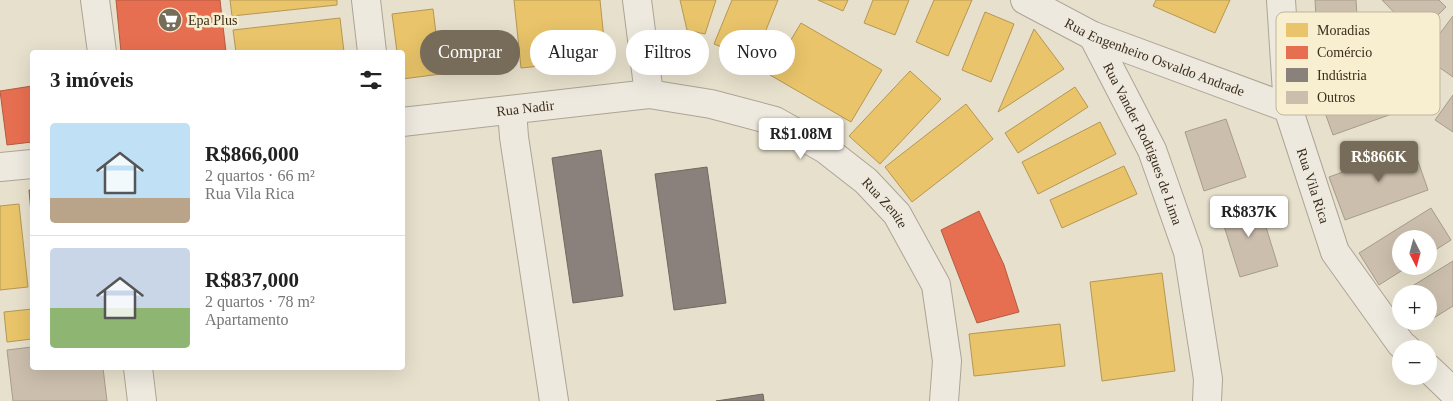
<!DOCTYPE html>
<html lang="pt">
<head>
<meta charset="utf-8">
<style>
	body { margin:0; font-family:Georgia,serif; background:#f6f6f6; color:#222; height:100vh; display:flex; flex-direction:column; font-size:19px; white-space:nowrap }
	* { box-sizing:border-box; margin:0 }
	p { font-size:16px; color:#767676 }
	.icon { flex:none; width:28px; height:28px; fill:none; stroke:currentColor; stroke-width:2; stroke-linecap:round; stroke-linejoin:round }
	.map { position:relative; flex:1; overflow:hidden }
	.panel { position:absolute; left:30px; top:50px; width:375px; height:320px; display:flex; flex-direction:column; background:#fff; border-radius:5px; box-shadow:0 5px 20px #0002 }
	.panel>* { flex:none }
	.hud { position:absolute; left:420px; top:30px; width:475px; height:45px; display:flex; gap:10px }
	.needle { width:32px; rotate:174deg }
	.fabs { position:absolute; left:1392px; top:230px; display:grid; gap:10px }
	.fabs a { display:grid; place-items:center; width:45px; height:45px; border-radius:50%; background:#fff; box-shadow:0 5px 20px #0002; font-size:25px }
	.price { position:absolute; translate:-50% -42px; padding:0 11px; border-radius:5px; background:#fff; color:#222; font-size:16px; line-height:32px; filter:drop-shadow(0 1px 2px #0008) }
	.price::after { content:''; position:absolute; left:50%; top:30px; width:15px; height:11px; margin-left:-8px; background:inherit; clip-path:polygon(0 0,100% 0,50% 100%) }
	.price.active { background:#776c5a; color:#fff }
	ul { padding:0; list-style:none }
	li { display:flex; align-items:center; gap:15px; height:125px; padding:0 20px }
	li+li { border-top:1px solid #e0e0e0 }
	li span { display:grid; place-items:center; flex:none; width:140px; height:100px; border-radius:5px; color:#555 }
	li>.icon { margin-inline-start:auto }
	span .icon { width:60px; height:60px; fill:#fffc; stroke-width:1 }
	li b { font-size:21px }
	h2 { display:flex; justify-content:space-between; align-items:center; height:60px; padding:0 20px; font-size:21px }
	.tag { padding:0 18px; border-radius:22px; background:#fff; box-shadow:0 5px 20px #0002; font-size:18px; line-height:45px }
	.tag.active { background:#776c5a; color:#fff }
	.map>svg:first-child { display:block }
</style>
</head>
<body>
<div class="map">
<svg width="1453" height="401" viewBox="0 0 1453 401">
	<rect width="100%" height="100%" fill="#e7e0cc"/>
	<!-- homes -->
	<g fill="#e9c46a" stroke="#b59753">
		<path d="M 230,0 L 337,0 L 337,5 L 232,16 Z"/>
		<path d="M 514,0 L 600,0 L 606,59 L 521,68 Z"/>
		<path d="M 680,0 L 716,0 L 705,34 L 687,30 Z"/>
		<path d="M 732,0 L 778,0 L 754,60 L 714,44 Z"/>
		<path d="M 818,0 L 848,0 L 843,11 Z"/>
		<path d="M 873,0 L 909,0 L 895,35 L 864,23 Z"/>
		<path d="M 934,0 L 972,0 L 948,56 L 916,42 Z"/>
		<path d="M 1156,0 L 1230,0 L 1215,33 L 1153,6 Z"/>
		<path d="M 433,9 L 441,74 L 402,79 L 402,52 L 397,52 L 392,14 Z"/>
		<path d="M 985,12 L 1014,24 L 991,82 L 962,70 Z"/>
		<path d="M 340,18 L 344,52 L 236,52 L 233,30 Z"/>
		<path d="M 801,23 L 882,70 L 851,122 L 770,75 Z"/>
		<path d="M 1034,29 L 1064,69 L 998,112 Z"/>
		<path d="M 910,71 L 941,99 L 880,164 L 849,136 Z"/>
		<path d="M 1075,87 L 1088,107 L 1018,153 L 1005,133 Z"/>
		<path d="M 966,104 L 993,139 L 912,202 L 885,167 Z"/>
		<path d="M 1100,122 L 1116,154 L 1038,194 L 1022,162 Z"/>
		<path d="M 1124,166 L 1137,194 L 1062,228 L 1050,200 Z"/>
		<path d="M 19,204 L 28,287 L 0,290 L 0,206 Z"/>
		<path d="M 1162,273 L 1175,371 L 1102,381 L 1090,282 Z"/>
		<path d="M 32,309 L 32,339 L 7,342 L 4,312 Z"/>
		<path d="M 1060,324 L 1065,366 L 974,376 L 969,334 Z"/>
	</g>
	<!-- shops -->
	<g fill="#e76f51" stroke="#b35b41">
		<path d="M 116,0 L 220,0 L 226,52 L 121,52 Z"/>
		<path d="M 32,86 L 32,142 L 7,145 L 0,91 Z"/>
		<path d="M 29,190 L 32,190 L 32,225 Z"/>
		<path d="M 979,211 L 1004,265 L 1019,312 L 977,323 L 941,230 Z"/>
	</g>
	<!-- industry -->
	<g fill="#8a817c" stroke="#72685f">
		<path d="M 601,150 L 623,296 L 573,303 L 552,158 Z"/>
		<path d="M 707,167 L 726,303 L 674,310 L 655,174 Z"/>
		<path d="M 763,394 L 764,401 L 716,401 Z"/>
	</g>
	<!-- building -->
	<g fill="#cbbead" stroke="#a79b8b">
		<path d="M 1315,0 L 1356,0 L 1360,66 L 1319,68 Z"/>
		<path d="M 1382,0 L 1439,0 L 1446,7 L 1417,36 Z"/>
		<path d="M 1453,16 L 1453,77 L 1423,56 Z"/>
		<path d="M 1403,65 L 1417,105 L 1333,135 L 1319,96 Z"/>
		<path d="M 1453,95 L 1453,132 L 1435,120 Z"/>
		<path d="M 1226,119 L 1246,177 L 1204,191 L 1185,132 Z"/>
		<path d="M 1413,147 L 1428,190 L 1345,220 L 1329,177 Z"/>
		<path d="M 1257,198 L 1278,266 L 1240,277 L 1219,210 Z"/>
		<path d="M 1431,208 L 1451,240 L 1429,254 L 1429,239 L 1401,239 L 1401,266 L 1409,266 L 1379,285 L 1359,253 Z"/>
		<path d="M 1453,261 L 1453,306 L 1429,321 L 1429,294 L 1401,294 L 1401,304 L 1396,296 Z"/>
		<path d="M 1412,321 L 1429,321 L 1417,329 Z"/>
		<path d="M 32,347 L 32,368 L 103,368 L 107,401 L 13,401 L 7,350 Z"/>
	</g>
	<g fill="none" stroke-linecap="round" stroke-linejoin="round">
		<!-- minor casing -->
		<g stroke="#aca496" stroke-width="30">
			<g id="minor">
				<path d="M 95,0 L 102,52"/>
				<path d="M 366,0 L 372,52"/>
				<path id="s1" d="M 637,0 L 649,94 L 711,104 L 775,121 L 825,149 L 866,181 L 897,214 L 936,285 L 947,361 L 944,401"/>
				<path id="s2" d="M 1025,0 L 1093,36 L 1288,108"/>
				<path id="s3" d="M 1281,0 L 1288,108 L 1335,252 L 1401,344 L 1407,349"/>
				<path id="s4" d="M 1093,36 L 1152,150 L 1188,252 L 1208,379 L 1207,401"/>
				<path d="M 512,110 L 514,137 L 554,401"/>
				<path id="s5" d="M 402,122 L 649,94"/>
				<path d="M 0,167 L 32,164"/>
				<path d="M 138,368 L 142,401"/>
				<path d="M 1429,369 L 1453,392"/>
			</g>
		</g>
		<!-- minor -->
		<use href="#minor" stroke="#eee9de" stroke-width="28"/>
	</g>
	<!-- icons -->
	<defs>
		<g id="supermarket-disc" transform="scale(1.25)"><circle r="9.5" fill="#776c5a" stroke="#f8efd1"/><path d="M-6-5.5h2.5l.6 2H6L4.5 2H-2.5L-4.4-4H-6ZM-1.5 3.2a1.3 1.3 0 1 0 .1 0ZM3 3.2a1.3 1.3 0 1 0 .1 0Z" fill="#fff"/></g>
	</defs>
	<g fill-rule="evenodd">
		<use href="#supermarket-disc" x="170" y="20"/>
	</g>
	<g text-anchor="middle" dominant-baseline="central" stroke-width="5" stroke-linejoin="round" paint-order="stroke">
		<!-- poi labels -->
		<g font-size="14" fill="#3b2d1c" stroke="#f8efd1" text-anchor="start">
			<text x="188" y="20">Epa Plus</text>
		</g>
		<!-- street labels -->
		<g font-size="14" fill="#3b2d1c" stroke="#f8efd1">
			<text stroke="none"><textPath href="#s2" startOffset="142">Rua Engenheiro Osvaldo Andrade</textPath></text>
			<text stroke="none"><textPath href="#s5" startOffset="124">Rua Nadir</textPath></text>
			<text stroke="none"><textPath href="#s4" startOffset="119">Rua Vander Rodrigues de Lima</textPath></text>
			<text stroke="none"><textPath href="#s3" startOffset="190">Rua Vila Rica</textPath></text>
			<text stroke="none"><textPath href="#s1" startOffset="362">Rua Zenite</textPath></text>
		</g>
	</g>
	<!-- legend -->
	<rect x="1276" y="12" width="164" height="103" rx="8" fill="#f8efd1" stroke="#bfb59b" stroke-width="1"/>
	<rect x="1286" y="23" width="22" height="14" fill="#e9c46a"/>
	<rect x="1286" y="46" width="22" height="13" fill="#e76f51"/>
	<rect x="1286" y="68" width="22" height="14" fill="#8a817c"/>
	<rect x="1286" y="91" width="22" height="13" fill="#cbbead"/>
	<g font-size="14" fill="#3b2d1c">
		<text x="1317" y="35">Moradias</text>
		<text x="1317" y="57">Comércio</text>
		<text x="1317" y="80">Indústria</text>
		<text x="1317" y="102">Outros</text>
	</g>
</svg>
<div class="fabs">
<a><svg class="needle" viewBox="-14 -14 28 28"><path d="M0-13l5 13h-10z" fill="#e53935"/><path d="M0 13l5-13h-10z" fill="#767676"/></svg></a>
<a>+</a>
<a>−</a>
</div>
<b class="price" style="left:801px;top:160px">R$1.08M</b>
<b class="price active" style="left:1379px;top:183px">R$866K</b>
<b class="price" style="left:1249px;top:238px">R$837K</b>
<div class="hud">
<a class="tag active">Comprar</a>
<a class="tag">Alugar</a>
<a class="tag">Filtros</a>
<a class="tag">Novo</a>
</div>
<section class="panel">
<h2>3 imóveis<svg class="icon" aria-label="filters" viewBox="0 0 24 24"><path d="M4 7h16M4 17h16"/><circle cx="9" cy="7" r="2"/><circle cx="15" cy="17" r="2"/></svg></h2>
<ul>
<li><span style="background:linear-gradient(#bfe0f5 75%,#b9a48a 0)"><svg class="icon" aria-label="home" viewBox="0 0 24 24"><path d="M3 11l9-7 9 7M6 9v11h12V9"/></svg></span><div><b>R$866,000</b><p>2 quartos · 66 m²</p><p>Rua Vila Rica</p></div></li>
<li><span style="background:linear-gradient(#c9d6e8 60%,#8fb573 0)"><svg class="icon" aria-label="home" viewBox="0 0 24 24"><path d="M3 11l9-7 9 7M6 9v11h12V9"/></svg></span><div><b>R$837,000</b><p>2 quartos · 78 m²</p><p>Apartamento</p></div></li>
</ul>
</section>
</div>
</body>
</html>
